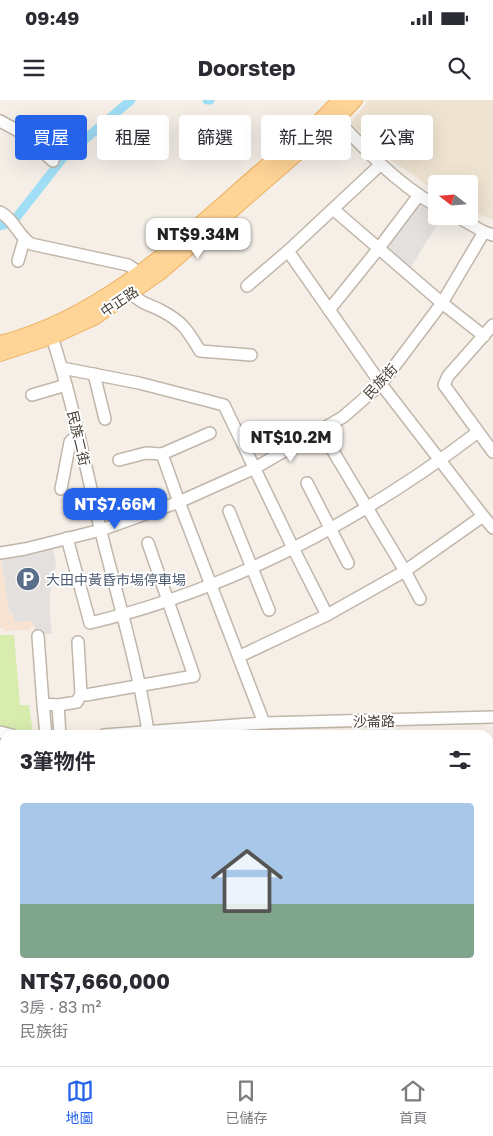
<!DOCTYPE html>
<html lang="zh-TW">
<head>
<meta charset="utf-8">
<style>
	body { margin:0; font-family:"Golos Text","Noto Sans TC",sans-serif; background:#f7f7f7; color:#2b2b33; height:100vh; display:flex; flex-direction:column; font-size:19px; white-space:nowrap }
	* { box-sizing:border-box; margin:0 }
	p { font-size:16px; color:#7c7c81 }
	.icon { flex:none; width:28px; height:28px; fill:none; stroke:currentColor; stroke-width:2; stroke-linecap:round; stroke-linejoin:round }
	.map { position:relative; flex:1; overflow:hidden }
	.side { position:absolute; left:0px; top:630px; width:494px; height:336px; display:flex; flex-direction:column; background:#fff; border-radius:15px 15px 0 0; box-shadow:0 5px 20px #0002 }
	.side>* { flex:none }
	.hud { position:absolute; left:15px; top:15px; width:464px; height:45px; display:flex; gap:10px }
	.needle { width:32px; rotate:287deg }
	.fabs { position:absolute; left:428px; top:75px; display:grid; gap:10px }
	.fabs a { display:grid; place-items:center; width:50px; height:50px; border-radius:5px; background:#fff; box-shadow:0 5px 20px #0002; font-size:25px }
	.price { position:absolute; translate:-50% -42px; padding:0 11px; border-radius:10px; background:#fff; color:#222; font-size:16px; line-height:32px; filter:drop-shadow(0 1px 2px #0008) }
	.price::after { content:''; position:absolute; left:50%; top:30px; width:15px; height:11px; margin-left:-8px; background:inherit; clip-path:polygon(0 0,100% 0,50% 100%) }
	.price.active { background:#2563eb; color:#fff }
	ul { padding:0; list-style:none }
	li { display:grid; align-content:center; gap:10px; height:265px; padding:0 20px }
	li+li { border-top:1px solid #e1e1e2 }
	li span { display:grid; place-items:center; height:155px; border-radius:5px; color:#555 }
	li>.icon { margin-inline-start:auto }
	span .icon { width:90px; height:90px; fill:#fffc; stroke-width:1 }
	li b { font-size:21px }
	h2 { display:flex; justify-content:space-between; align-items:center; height:60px; padding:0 20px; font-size:21px }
	.tag { padding:0 18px; border-radius:5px; background:#fff; box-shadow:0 5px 20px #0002; font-size:18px; line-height:45px }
	.tag.active { background:#2563eb; color:#fff }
	.status { display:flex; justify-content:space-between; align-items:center; height:35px; padding:0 25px; background:#fff; direction:ltr }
	.status svg { height:14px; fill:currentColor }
	header { display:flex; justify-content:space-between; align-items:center; height:65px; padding:0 20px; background:#fff; font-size:22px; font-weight:700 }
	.menu { display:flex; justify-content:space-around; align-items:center; height:70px; border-top:1px solid #e1e1e2; background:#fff; font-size:14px; color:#7c7c81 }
	.menu a { display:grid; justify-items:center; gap:2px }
	.menu .active { color:#2563eb }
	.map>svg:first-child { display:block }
</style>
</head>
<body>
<div class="status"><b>09:49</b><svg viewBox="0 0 49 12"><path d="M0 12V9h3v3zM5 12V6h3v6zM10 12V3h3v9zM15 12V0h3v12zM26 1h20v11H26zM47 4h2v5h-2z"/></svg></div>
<header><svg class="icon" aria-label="menu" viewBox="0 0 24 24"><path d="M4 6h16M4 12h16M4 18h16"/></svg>Doorstep<svg class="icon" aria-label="search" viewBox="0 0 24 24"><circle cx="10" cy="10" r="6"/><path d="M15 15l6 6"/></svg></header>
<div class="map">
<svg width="493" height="966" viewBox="0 0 493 966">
	<rect width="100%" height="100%" fill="#f5efe8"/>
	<!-- commercial -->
	<path fill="#f8e3d2" d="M 0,459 L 1,459 L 10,514 L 33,521 L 33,527 L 30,528 L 30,530 L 4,531 L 4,528 L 0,528 Z"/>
	<!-- education -->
	<path fill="#efe3d1" d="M 369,0 L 493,0 L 493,120 L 469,110 L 469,84 L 436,84 L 436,91 L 387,57 L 351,23 Z"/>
	<!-- green -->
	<path fill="#d8ecae" d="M 0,535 L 14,535 L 20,605 L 29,605 L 33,633 L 0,628 Z"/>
	<!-- parking -->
	<g fill="#e3e0dd">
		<path d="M 417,103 L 436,114 L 436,116 L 442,117 L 409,170 L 388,149 L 388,146 L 389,141 Z"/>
		<path d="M 53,449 L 56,464 L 50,494 L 50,518 L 52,534 L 35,534 L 33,521 L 15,522 L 13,514 L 10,514 L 1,459 Z"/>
	</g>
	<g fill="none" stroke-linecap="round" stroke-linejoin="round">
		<!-- canal -->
		<g stroke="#a0def6" stroke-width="9">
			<path d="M 207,0 L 210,0"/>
			<path d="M 0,126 L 12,123 L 63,58 L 131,0"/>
		</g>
		<!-- minor casing -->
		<g stroke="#c1b6a9" stroke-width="14">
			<g id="minor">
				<path d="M 331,13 C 363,48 395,82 436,106"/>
				<path d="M 0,21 L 22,33 L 53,61"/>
				<path d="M 333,109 L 442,203 L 484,236"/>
				<path d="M 0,112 C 14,119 18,136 31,144 L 128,165 L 140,173"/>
				<path d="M 456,116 L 484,132 L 493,135"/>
				<path d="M 288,151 L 381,284 L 483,416 L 405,471 L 327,515"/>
				<path d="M 18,161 L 24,140"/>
				<path d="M 247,186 L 288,151 L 380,65"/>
				<path d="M 131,193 C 143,205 149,204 162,211 C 183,222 188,231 200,251 L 251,255"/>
				<path d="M 329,210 L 379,148 L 419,95"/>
				<path d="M 493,225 L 448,276 L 444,285 L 493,352"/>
				<path d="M 52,237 C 72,299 85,364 100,428 C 117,496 137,562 148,631"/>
				<path d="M 62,268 L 139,283 L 224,305 L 293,448 L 327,515 L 240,556"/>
				<path d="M 94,274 L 105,319"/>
				<path d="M 32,295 L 66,285"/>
				<path d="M 321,331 L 405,471 L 420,499"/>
				<path d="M 162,354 L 179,402 L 264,623"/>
				<path d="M 119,360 L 146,353 L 162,354 L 210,333"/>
				<path d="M 307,383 L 348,463"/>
				<path d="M 61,389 L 70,342 L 78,334"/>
				<path d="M 229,411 L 269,510"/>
				<path d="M 483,416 L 493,428"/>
				<path d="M 67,438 L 90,523 C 232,489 362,420 478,332"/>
				<path d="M 0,453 L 25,449 L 101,430 L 179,402 L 255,368 L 343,317 L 381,284 L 442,203 L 484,132"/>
				<path d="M 38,536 L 43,604 L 58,605 L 77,602 L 81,594 L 78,542"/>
				<path d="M 86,595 L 194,576 L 148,443"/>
				<path d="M 43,604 L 46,635"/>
				<path d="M 58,605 L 60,635"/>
				<path d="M 0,632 L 12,635"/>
				<path d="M 104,635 L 264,623 L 493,617"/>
				<path d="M 0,756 L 5,756"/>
				<path d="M 489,861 L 493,861"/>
				<path d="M 0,864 L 5,864"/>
			</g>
		</g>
		<!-- major casing -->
		<g stroke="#edb05e" stroke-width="16">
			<g id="major">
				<path d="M 0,243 C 106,216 186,135 266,66 C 290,44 319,25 339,0"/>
				<path d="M 0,254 L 52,237 L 94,218 L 160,173 L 337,19 L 355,0"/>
			</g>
		</g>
		<!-- minor -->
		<use href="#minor" stroke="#fff" stroke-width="11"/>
		<!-- major -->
		<use href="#major" stroke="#ffd497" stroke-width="14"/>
	</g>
	<!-- icons -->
	<defs>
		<g id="parking-disc" transform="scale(1.25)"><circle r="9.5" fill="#5c6f8a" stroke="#fff"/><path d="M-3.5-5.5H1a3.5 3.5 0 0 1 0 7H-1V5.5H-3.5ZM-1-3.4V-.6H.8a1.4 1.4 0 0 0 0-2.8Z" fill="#fff"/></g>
	</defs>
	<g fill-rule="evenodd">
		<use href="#parking-disc" x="28" y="479"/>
	</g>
	<g text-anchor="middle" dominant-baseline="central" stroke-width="4" stroke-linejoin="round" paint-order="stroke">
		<!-- street labels -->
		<g font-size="14" fill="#493f36" stroke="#fff">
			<text transform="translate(119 201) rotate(-34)">中正路</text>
			<text transform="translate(380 281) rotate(-47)">民族街</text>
			<text transform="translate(79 338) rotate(77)">民族二街</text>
			<text transform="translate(374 621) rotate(-1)">沙崙路</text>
		</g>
		<!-- service labels -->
		<g font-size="14" fill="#4e5e75" stroke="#fff" text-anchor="start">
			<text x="46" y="479">大田中黃昏市場停車場</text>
		</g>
	</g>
</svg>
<div class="fabs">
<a><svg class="needle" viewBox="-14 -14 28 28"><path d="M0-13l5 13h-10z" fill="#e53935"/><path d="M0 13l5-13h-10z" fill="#7c7c81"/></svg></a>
</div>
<b class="price" style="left:198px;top:160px">NT$9.34M</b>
<b class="price" style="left:291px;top:363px">NT$10.2M</b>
<b class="price active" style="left:115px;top:430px">NT$7.66M</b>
<div class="hud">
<a class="tag active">買屋</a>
<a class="tag">租屋</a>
<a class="tag">篩選</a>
<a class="tag">新上架</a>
<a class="tag">公寓</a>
</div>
<section class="side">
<h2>3筆物件<svg class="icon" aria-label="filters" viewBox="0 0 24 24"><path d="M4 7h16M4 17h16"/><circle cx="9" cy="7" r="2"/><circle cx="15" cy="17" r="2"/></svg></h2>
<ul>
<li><span style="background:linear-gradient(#a9c7e8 65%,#7fa58c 0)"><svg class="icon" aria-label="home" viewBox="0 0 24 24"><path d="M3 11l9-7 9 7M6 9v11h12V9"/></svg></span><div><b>NT$7,660,000</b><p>3房 · 83 m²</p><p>民族街</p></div></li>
</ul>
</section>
</div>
<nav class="menu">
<a class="active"><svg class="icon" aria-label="map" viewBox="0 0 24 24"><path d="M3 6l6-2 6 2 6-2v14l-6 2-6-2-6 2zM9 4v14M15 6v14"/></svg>地圖</a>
<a><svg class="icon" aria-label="saved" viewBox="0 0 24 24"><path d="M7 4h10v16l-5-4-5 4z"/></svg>已儲存</a>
<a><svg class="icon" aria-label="home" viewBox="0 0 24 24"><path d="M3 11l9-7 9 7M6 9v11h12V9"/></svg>首頁</a>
</nav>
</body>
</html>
